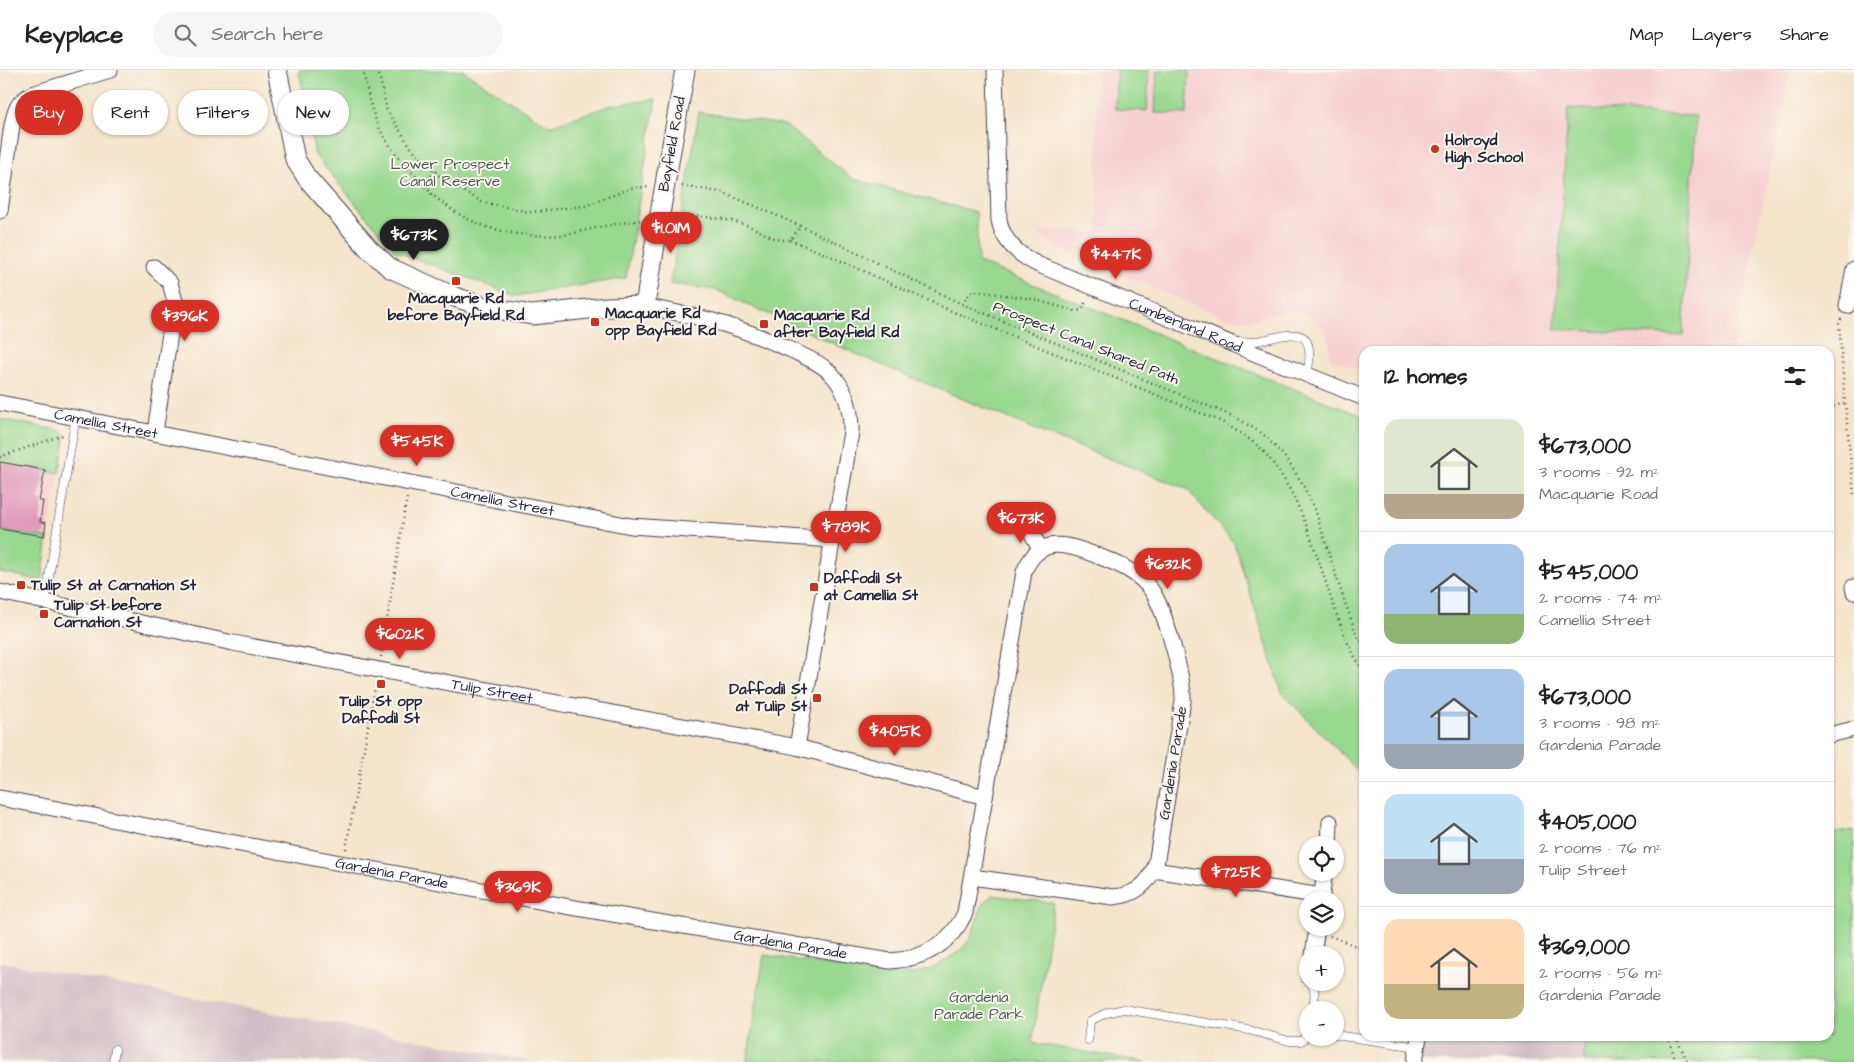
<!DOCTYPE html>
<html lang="en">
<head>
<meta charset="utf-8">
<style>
	body { margin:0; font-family:"Architects Daughter",sans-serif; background:#f6f6f6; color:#222; height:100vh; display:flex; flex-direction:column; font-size:19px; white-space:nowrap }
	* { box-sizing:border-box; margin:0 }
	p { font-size:16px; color:#767676 }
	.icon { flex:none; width:28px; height:28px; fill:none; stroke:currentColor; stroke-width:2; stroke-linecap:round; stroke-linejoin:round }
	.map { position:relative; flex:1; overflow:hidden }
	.drawer { position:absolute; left:1359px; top:276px; width:475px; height:695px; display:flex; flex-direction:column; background:#fff; border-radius:15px; box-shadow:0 1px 4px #0004 }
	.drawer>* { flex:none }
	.hud { position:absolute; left:15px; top:20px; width:475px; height:45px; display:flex; gap:10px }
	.fabs { position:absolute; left:1299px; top:766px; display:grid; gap:10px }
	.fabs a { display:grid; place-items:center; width:45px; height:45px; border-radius:50%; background:#fff; box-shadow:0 1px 4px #0004; font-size:25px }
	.price { position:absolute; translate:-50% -42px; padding:0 11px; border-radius:18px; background:#d93025; color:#fff; font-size:16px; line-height:32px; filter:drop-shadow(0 1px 2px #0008) }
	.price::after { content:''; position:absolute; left:50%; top:30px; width:15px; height:11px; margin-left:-8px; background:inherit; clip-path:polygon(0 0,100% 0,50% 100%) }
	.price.selected { background:#222; color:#fff }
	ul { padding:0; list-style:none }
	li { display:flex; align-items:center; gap:15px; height:125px; padding:0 25px }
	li+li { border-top:1px solid #e0e0e0 }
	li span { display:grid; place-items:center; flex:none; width:140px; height:100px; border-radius:15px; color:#555 }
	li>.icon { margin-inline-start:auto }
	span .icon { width:60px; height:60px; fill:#fffc; stroke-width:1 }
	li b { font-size:21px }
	h2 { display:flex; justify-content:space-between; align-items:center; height:60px; padding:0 25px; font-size:21px }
	.tag { padding:0 18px; border-radius:22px; background:#fff; box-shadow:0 1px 4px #0004; font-size:18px; line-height:45px }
	.tag.selected { background:#d93025; color:#fff }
	header { display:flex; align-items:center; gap:30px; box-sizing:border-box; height:70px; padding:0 25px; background:#fff; border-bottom:1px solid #e0e0e0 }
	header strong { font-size:24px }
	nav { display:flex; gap:28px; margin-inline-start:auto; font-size:18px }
	.search { width:350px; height:45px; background:#f6f6f6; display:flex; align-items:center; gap:12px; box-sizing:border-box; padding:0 18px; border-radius:28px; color:#767676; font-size:19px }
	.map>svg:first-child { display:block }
</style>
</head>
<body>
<header>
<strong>Keyplace</strong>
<div class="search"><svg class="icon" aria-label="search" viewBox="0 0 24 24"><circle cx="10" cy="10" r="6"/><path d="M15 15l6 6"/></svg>Search here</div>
<nav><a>Map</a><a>Layers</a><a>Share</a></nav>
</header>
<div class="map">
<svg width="1854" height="992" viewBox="0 0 1854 992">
	<rect width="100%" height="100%" fill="#fbf7ec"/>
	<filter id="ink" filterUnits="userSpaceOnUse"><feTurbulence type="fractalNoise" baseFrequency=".02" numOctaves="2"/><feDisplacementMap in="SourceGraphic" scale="10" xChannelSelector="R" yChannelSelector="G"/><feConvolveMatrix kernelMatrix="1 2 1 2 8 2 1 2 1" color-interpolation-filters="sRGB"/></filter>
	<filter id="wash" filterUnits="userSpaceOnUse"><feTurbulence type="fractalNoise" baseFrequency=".0096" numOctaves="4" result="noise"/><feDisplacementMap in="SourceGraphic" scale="20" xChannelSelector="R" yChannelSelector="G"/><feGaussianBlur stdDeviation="1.12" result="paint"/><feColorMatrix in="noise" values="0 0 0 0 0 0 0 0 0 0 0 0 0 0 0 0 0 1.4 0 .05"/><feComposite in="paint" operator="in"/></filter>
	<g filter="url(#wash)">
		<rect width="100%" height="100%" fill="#f4e4ca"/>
		<!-- built -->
		<g fill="#f7cfd1">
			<path d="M 1096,0 L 1790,0 L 1733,281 L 1364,281 L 1364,300 L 1330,290 L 1329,273 L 1325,261 L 1317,251 L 1305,243 L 1289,240 L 1249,251 L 1226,248 L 1074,185 L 1051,174 L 1030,158 L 1098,163 Z"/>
			<path d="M 0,394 L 59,403 L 48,468 L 0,460 Z"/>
		</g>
		<!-- industrial -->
		<g fill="#d2bdc6">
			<path d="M 0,892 L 1,892 L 534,992 L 0,992 Z"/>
			<path d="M 1418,966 L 1585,966 L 1584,992 L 1413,992 Z"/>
		</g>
		<!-- green -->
		<g fill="#98d88f" stroke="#5d7d65">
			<path d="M 299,0 L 462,0 L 549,56 L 612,35 L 656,29 L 626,208 L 516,226 L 395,181 L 315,85 Z"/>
			<path d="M 1117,0 L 1149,0 L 1147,41 L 1115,39 Z"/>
			<path d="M 1157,0 L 1189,0 L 1187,44 L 1155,43 Z"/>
			<path d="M 1568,38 L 1696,46 L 1683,266 L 1555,259 Z"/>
			<path d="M 699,42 L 785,55 L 853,109 L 976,142 L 978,192 L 1364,347 L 1364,707 L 1282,623 L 1234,473 L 1187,419 L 1046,364 L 863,287 L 716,220 L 670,214 Z"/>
			<path d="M 0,349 L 62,361 L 66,366 L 59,403 L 0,394 Z"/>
			<path d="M 0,460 L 48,468 L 42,509 L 38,510 L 0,502 Z"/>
			<path d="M 1854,760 L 1854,992 L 1584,992 L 1585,966 L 1829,966 L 1829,764 Z"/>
			<path d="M 992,825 L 1054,833 L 1032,973 L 1146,992 L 747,992 L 764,885 L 885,905 L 914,904 L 933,898 L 960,881 L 970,869 L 983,833 Z"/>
		</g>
		<g id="blocks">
			<!-- building -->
			<path fill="#e09aba" d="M 0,392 L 45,400 L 39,431 L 43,431 L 40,452 L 46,453 L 44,466 L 0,459 Z"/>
		</g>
	</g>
	<g filter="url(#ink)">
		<use href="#blocks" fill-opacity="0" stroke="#423f50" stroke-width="1"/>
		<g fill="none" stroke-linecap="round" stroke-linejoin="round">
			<!-- service casing -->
			<g stroke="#423f50" stroke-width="9">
				<g id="service">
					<path d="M 1239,272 C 1272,276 1321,237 1307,305"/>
					<path d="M 45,531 L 76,346"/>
					<path d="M 1308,902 L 1305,909 L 1308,911"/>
					<path d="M 1310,912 C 1317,920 1314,930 1313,940"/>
					<path d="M 1335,965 L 1418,977"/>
					<path d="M 1088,970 L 1090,951 L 1106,943 L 1124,939 L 1249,960 L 1289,971 L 1301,971 L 1308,965"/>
					<path d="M 113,992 L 115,979"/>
				</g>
			</g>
			<!-- minor casing -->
			<g stroke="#423f50" stroke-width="17">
				<g id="minor">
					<path id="s1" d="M 995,0 L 999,150 C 1003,172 1020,186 1039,195 L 1364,328"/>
					<path d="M 0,141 L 12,55 C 16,39 16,33 32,24 L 110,0"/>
					<path d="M 154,197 L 170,213 L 175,231 L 155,362"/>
					<path d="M 645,236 C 669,242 693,245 716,252 C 742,259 766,269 791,280 C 807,288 824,294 835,308 C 847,323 852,344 851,362 L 797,677"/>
					<path d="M 1847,236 L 1854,199"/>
					<path id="s2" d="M 0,333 L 631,456 L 833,470"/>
					<path d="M 1026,453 L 1041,480"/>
					<path d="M 1853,517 L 1854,522"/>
					<path id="s3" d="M 0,522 L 233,573 L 797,677 L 985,727"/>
					<path d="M 1829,665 L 1854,659"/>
					<path id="s4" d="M 0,728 L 570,837 L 890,891 C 924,889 950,875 965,843 L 1024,502 C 1039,464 1068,474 1098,486 C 1119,494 1138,502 1152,521 C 1165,541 1184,608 1183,631 L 1156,794 C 1149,814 1134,826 1113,827 L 972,807"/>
					<path d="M 1329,775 L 1330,752"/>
					<path d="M 1154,800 L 1322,826"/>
					<path d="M 1321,830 L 1325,802"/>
					<path d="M 1313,884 L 1317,858"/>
					<path d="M 1415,992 L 1419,966"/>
				</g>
			</g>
			<!-- tertiary casing -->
			<g stroke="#423f50" stroke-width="21">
				<g id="tertiary">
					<path d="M 277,0 L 295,89 L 307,108 L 369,179 L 390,198 L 455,227 L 485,237 L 532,245 L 607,237 L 645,236 L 663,126"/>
					<path d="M 667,103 L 685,0"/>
				</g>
			</g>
			<!-- path -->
			<g stroke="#423f50" stroke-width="2.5" stroke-dasharray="1 4" stroke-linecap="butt">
				<path d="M 363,0 C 367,21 371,44 382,63 C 394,85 413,103 429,121"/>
				<path d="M 378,0 L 387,41 L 412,79 L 443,109 L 482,132 L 530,142 L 585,136 L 631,118 L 649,117"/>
				<path d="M 433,100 C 423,123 429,122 447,136 C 478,160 521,168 560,165 C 570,165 581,161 591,159 C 608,155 626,152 644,150"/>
				<path d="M 682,116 L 720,122 L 755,136 L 814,162 L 962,234 L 1237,348 L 1263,364 L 1284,386 L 1301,411 L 1315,439 L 1342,524 L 1356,563 L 1364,576"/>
				<path d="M 677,147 C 700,145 724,148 746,155 C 761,160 774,172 790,170 L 801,156"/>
				<path d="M 790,170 L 828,185 L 949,240 L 1220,351 C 1235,360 1252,369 1264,382 C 1301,424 1314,479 1332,531 C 1340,554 1349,581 1364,601"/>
				<path d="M 962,234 L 971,222 L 976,221 L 1032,229 L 1075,241 L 1082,240 L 1086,231"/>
				<path d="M 1841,249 L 1839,253 L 1845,333 L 1854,425"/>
				<path d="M 1829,338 L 1844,333"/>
				<path d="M 0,387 L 63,365"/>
				<path d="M 381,587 L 407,427"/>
				<path d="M 346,779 L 376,612"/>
				<path d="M 1330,866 L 1364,879"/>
				<path d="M 1668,966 L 1676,992"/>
				<path d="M 1678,966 L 1678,972 L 1688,992"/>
			</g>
			<!-- service -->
			<use href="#service" stroke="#fff" stroke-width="8"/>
			<!-- minor -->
			<use href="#minor" stroke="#fff" stroke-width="15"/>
			<!-- tertiary -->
			<use href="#tertiary" stroke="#fff" stroke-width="19"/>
			<!-- tertiary-bridge casing -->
			<g stroke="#423f50" stroke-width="21" stroke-linecap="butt">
				<path id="tertiary-bridge" d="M 663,126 L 667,103"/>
			</g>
			<!-- tertiary-bridge -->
			<use href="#tertiary-bridge" stroke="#fff" stroke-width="19"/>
		</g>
	</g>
	<!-- markers -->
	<g fill="#c8321e" stroke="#fbf7ec" stroke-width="2">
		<circle cx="1435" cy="79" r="5"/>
		<rect x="451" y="206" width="10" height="10" rx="2.5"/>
		<rect x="590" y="247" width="10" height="10" rx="2.5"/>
		<rect x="759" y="249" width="10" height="10" rx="2.5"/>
		<rect x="16" y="510" width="10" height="10" rx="2.5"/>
		<rect x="809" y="512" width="10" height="10" rx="2.5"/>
		<rect x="39" y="539" width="10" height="10" rx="2.5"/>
		<rect x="376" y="609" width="10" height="10" rx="2.5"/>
		<rect x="812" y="623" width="10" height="10" rx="2.5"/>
	</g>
	<g text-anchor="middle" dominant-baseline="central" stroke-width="4" stroke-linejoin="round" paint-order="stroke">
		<!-- poi labels -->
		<g font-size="15" font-weight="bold" fill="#22223b" stroke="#fbf7ec" text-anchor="start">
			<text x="1445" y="70">Holroyd<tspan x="1445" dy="17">High School</tspan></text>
			<text x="456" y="228" text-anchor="middle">Macquarie Rd<tspan x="456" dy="17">before Bayfield Rd</tspan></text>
			<text x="605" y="243">Macquarie Rd<tspan x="605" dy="17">opp Bayfield Rd</tspan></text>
			<text x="774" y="245">Macquarie Rd<tspan x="774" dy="17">after Bayfield Rd</tspan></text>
			<text x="824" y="508">Daffodil St<tspan x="824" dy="17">at Camellia St</tspan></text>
			<text x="31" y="515">Tulip St at Carnation St</text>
			<text x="54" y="535">Tulip St before<tspan x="54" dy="17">Carnation St</tspan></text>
			<text x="807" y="619" text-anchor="end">Daffodil St<tspan x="807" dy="17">at Tulip St</tspan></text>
			<text x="381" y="631" text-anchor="middle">Tulip St opp<tspan x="381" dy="17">Daffodil St</tspan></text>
		</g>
		<!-- street labels -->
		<g font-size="15" fill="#22223b" stroke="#fbf7ec">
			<text transform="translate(672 74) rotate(-80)">Bayfield Road</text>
			<text stroke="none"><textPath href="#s1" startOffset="371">Cumberland Road</textPath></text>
			<text transform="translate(1086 273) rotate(22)">Prospect Canal Shared Path</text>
			<text stroke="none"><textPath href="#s2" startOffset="108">Camellia Street</textPath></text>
			<text stroke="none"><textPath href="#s2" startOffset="512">Camellia Street</textPath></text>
			<text stroke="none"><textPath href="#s3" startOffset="502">Tulip Street</textPath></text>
			<text transform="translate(1173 693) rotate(-81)">Gardenia Parade</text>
			<text stroke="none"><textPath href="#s4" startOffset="399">Gardenia Parade</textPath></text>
			<text stroke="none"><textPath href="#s4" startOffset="804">Gardenia Parade</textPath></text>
		</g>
		<!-- park labels -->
		<g font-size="15" fill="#455954" stroke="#fbf7ec">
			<text x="450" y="94">Lower Prospect<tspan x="450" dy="17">Canal Reserve</tspan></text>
			<text x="979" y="927">Gardenia<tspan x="979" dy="17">Parade Park</tspan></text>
		</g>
	</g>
</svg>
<div class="fabs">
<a><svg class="icon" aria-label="locate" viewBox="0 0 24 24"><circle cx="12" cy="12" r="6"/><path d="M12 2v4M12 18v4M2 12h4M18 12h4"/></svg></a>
<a><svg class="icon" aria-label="layers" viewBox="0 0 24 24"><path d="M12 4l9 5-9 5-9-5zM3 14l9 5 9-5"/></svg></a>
<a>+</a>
<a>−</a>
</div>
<b class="price" style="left:671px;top:184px">$1.01M</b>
<b class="price selected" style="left:414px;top:191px">$673K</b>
<b class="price" style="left:1116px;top:210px">$447K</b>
<b class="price" style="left:185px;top:272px">$396K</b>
<b class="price" style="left:417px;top:397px">$545K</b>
<b class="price" style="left:1021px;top:474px">$673K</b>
<b class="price" style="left:846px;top:483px">$789K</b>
<b class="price" style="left:1168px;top:520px">$632K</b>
<b class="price" style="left:400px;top:590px">$602K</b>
<b class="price" style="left:895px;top:687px">$405K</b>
<b class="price" style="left:1236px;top:828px">$725K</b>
<b class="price" style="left:518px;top:843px">$369K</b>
<div class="hud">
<a class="tag selected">Buy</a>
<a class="tag">Rent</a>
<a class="tag">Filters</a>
<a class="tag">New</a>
</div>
<section class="drawer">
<h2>12 homes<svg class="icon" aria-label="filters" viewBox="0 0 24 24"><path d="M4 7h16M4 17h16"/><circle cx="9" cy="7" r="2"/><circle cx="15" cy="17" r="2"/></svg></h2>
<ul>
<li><span style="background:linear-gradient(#dfe7d0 75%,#b9a48a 0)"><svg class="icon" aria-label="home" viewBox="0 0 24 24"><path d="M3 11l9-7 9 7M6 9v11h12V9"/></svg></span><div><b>$673,000</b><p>3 rooms · 92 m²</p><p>Macquarie Road</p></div></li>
<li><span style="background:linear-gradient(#a9c7e8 70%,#8fb573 0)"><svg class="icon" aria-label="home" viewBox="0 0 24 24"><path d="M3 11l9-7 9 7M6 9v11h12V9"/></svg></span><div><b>$545,000</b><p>2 rooms · 74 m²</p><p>Camellia Street</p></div></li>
<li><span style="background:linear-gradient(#a9c7e8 75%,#9aa5b1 0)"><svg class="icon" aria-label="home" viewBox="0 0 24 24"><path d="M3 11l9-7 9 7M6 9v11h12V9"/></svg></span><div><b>$673,000</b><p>3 rooms · 98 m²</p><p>Gardenia Parade</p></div></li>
<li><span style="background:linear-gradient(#bfe0f5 65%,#9aa5b1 0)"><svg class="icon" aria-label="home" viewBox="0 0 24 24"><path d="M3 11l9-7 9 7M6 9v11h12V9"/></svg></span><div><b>$405,000</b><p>2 rooms · 76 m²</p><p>Tulip Street</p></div></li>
<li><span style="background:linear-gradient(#ffd9b3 65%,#c2b280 0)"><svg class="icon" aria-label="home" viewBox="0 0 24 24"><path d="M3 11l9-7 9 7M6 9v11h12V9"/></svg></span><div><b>$369,000</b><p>2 rooms · 56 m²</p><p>Gardenia Parade</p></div></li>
</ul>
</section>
</div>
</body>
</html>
